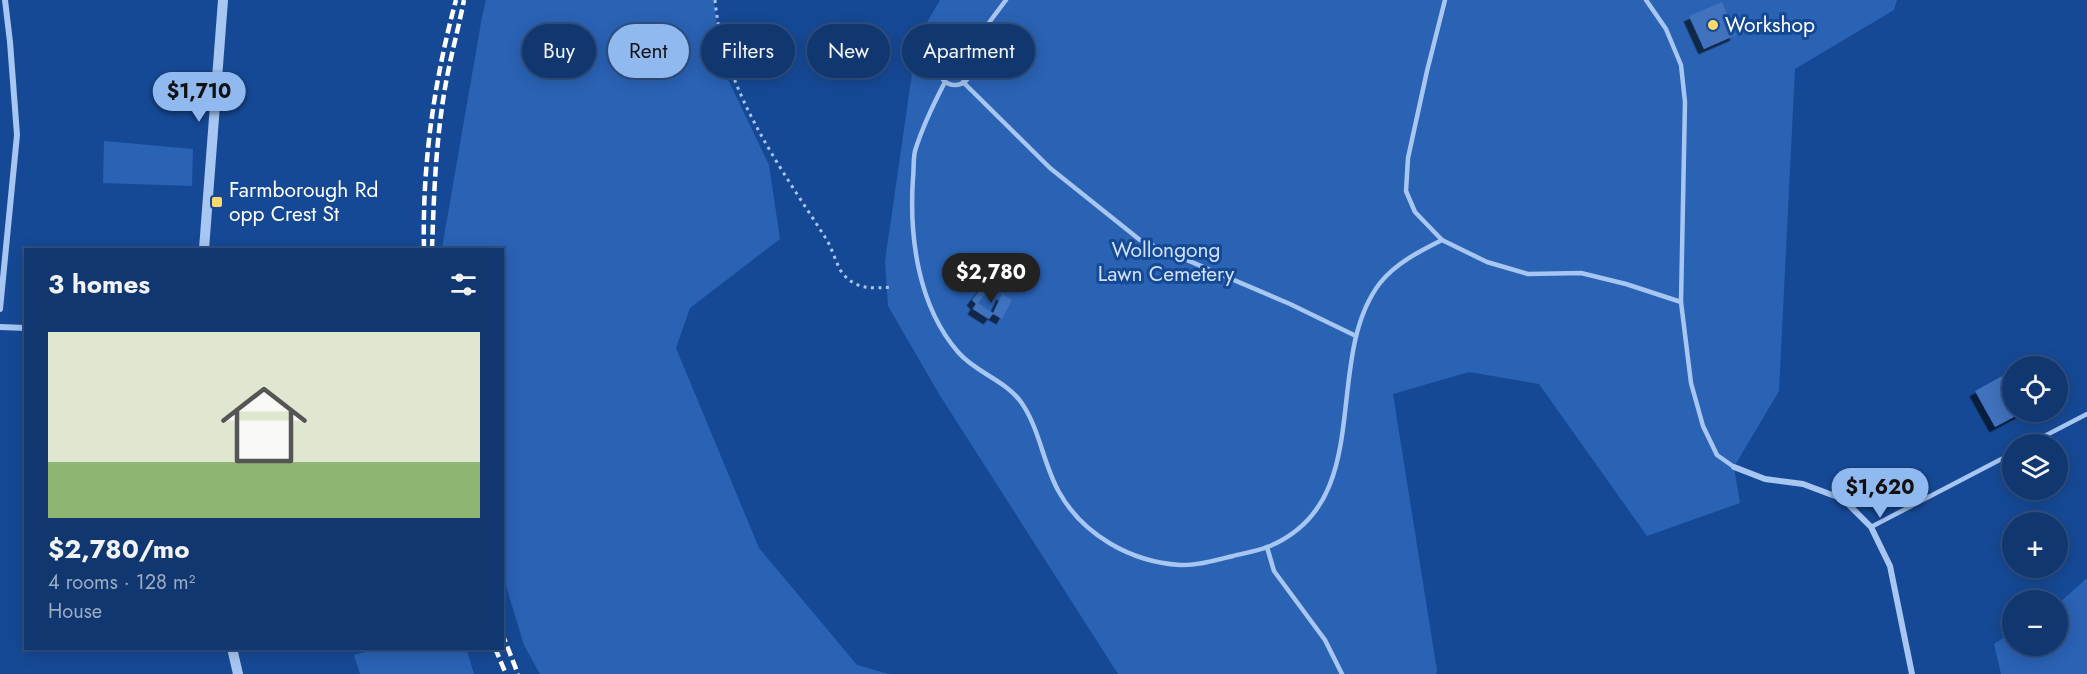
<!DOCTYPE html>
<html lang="en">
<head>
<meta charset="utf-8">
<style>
	body { margin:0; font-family:Jost,sans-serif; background:#193f75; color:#f1f3f6; height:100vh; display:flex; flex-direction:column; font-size:22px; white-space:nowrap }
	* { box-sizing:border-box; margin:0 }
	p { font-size:20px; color:#9cacc3 }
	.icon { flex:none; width:33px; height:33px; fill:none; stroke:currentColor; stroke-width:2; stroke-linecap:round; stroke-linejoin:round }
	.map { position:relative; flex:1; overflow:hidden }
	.drawer { position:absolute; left:24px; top:248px; width:480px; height:402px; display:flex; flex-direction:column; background:#103770; border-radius:0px; box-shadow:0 3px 15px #0003,0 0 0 2px #305183 }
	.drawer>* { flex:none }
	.guide { position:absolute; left:522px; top:24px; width:570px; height:54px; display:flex; gap:12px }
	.tools { position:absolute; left:2002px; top:356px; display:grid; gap:12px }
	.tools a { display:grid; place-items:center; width:66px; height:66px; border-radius:50%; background:#103770; box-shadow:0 3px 15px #0003,0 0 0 2px #305183; font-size:30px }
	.price { position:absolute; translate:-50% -51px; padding:0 14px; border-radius:21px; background:#90b9f0; color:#111; font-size:20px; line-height:39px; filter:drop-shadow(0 2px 3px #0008) }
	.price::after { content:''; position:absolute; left:50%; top:36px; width:18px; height:14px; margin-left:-9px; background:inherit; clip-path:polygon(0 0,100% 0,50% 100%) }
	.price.selected { background:#222; color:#fff }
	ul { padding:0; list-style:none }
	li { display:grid; align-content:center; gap:12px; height:318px; padding:0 24px }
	li span { display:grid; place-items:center; height:186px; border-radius:0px; color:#555 }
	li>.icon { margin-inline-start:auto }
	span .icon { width:108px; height:108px; fill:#fffc; stroke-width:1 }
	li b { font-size:26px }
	h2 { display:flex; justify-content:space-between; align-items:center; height:72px; padding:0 24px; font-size:26px }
	.chip { padding:0 21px; border-radius:27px; background:#103770; box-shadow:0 3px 15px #0003,0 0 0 2px #305183; font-size:21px; line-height:54px }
	.chip.selected { background:#90b9f0; color:#111 }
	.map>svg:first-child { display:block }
</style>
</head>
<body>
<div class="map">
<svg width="2087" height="674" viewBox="0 0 2087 674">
	<defs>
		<filter id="shadow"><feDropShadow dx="-5.5" dy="5.5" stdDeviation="0" flood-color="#0009"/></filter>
	</defs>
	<rect width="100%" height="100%" fill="#164995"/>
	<!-- green -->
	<g fill="#2a62b4">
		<path d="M 486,0 L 714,0 L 721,65 L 769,165 L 780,239 L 690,308 L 676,348 L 759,548 L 857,665 L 889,674 L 540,674 L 524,645 L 503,576 L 502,249 L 442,248 L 482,17 Z"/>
		<path d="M 940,0 L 1897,0 L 1894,10 L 1795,69 L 1779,391 L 1734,467 L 1740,503 L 1647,536 L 1539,384 L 1469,372 L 1393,394 L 1437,671 L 1436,674 L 1118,674 L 939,394 L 888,306 L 885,261 L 917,39 Z"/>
		<path d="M 104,141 L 193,149 L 192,186 L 103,183 Z"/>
		<path d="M 2087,578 L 2087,674 L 2001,674 L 1994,644 L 2013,632 L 2013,645 L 2058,645 L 2058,604 Z"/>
		<path d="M 380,648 L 466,648 L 474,674 L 360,674 L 354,655 Z"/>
	</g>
	<!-- building -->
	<g fill="#3f72bd" filter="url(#shadow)">
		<path d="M 1722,2 L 1736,35 L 1704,49 L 1689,16 Z"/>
		<path d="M 986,283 L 991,287 L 978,303 L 993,313 L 1002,294 L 1012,300 L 1002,319 L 993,314 L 989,319 L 973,309 L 976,304 L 972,300 Z"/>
		<path d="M 2013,370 L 2013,411 L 2025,411 L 1995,427 L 1975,391 Z"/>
	</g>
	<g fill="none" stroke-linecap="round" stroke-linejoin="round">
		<!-- path -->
		<path stroke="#a7c6f1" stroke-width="3" stroke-dasharray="3 4.5" stroke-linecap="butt" d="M 715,0 C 723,89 778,164 825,237 C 832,247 837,267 843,274 C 858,291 873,288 893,287"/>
		<!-- service -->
		<g stroke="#a7c6f1" stroke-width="4.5">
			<path d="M 1445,0 L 1427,71 L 1408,158 L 1406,191 L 1415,212 L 1442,240 L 1487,262 L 1528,274 L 1581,273 L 1626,284 L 1681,302"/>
			<path d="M 1646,0 L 1666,29 L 1681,65 L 1685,102 L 1681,302 L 1691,383 L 1703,426 L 1717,455 L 1734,467"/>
			<circle cx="955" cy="69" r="16"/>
			<path d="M 964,56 L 1006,0"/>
			<path d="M 945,82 C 934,103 922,128 915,151 C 913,160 914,170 913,178 C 909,237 918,306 958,352 C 976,373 1005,380 1021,402 C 1040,429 1043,464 1059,492 C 1083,535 1131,562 1180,565 C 1197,566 1216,560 1233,556 C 1245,553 1258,551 1270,546 C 1378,500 1321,360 1380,283 C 1396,263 1420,251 1442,240"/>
			<path d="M 963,82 L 1050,168 L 1140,240 L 1290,304 L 1356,336"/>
			<path d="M 2029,444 L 2087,414"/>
			<path d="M 1871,527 L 2013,453"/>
			<path d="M 1267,547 L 1274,571 L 1325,640 L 1342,674"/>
		</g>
		<!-- minor -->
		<g stroke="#a7c6f1" stroke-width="6">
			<path d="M 0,309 L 17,135 L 10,42 L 5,0"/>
			<path d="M 0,327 L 26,328"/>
			<path d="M 1734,467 L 1765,479 L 1803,484 L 1843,499 L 1871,527 L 1890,566 L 1912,674"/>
		</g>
		<!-- tertiary -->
		<g stroke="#a7c6f1" stroke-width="10">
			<path d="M 204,249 L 223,0"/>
			<path d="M 232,648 L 238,674"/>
		</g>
		<!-- rail -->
		<g stroke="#fff" stroke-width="4.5" stroke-dasharray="10 4.5" stroke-linecap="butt">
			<path d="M 424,249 C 422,165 434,81 456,0"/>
			<path d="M 432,249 C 434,192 436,134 447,77 C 452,51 459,26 464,0"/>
			<path d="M 502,633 L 518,674"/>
			<path d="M 495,648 L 506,674"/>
		</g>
	</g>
	<!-- markers -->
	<g fill="#ffd967" stroke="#164995" stroke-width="2">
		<circle cx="1713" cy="25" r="6"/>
		<rect x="211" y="196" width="12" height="12" rx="3"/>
	</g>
	<g text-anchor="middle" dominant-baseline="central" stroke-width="6" stroke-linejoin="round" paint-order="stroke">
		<!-- poi labels -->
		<g font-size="21" fill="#fff" stroke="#164995" text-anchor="start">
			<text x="1725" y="25">Workshop</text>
			<text x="229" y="190">Farmborough Rd<tspan x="229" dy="24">opp Crest St</tspan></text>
		</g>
		<!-- park labels -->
		<g font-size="21" fill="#cfe1fc" stroke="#164995">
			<text x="1166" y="250">Wollongong<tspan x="1166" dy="24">Lawn Cemetery</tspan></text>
		</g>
	</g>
</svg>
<div class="tools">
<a><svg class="icon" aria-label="locate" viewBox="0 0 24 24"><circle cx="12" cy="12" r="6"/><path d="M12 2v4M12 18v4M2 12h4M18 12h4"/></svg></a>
<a><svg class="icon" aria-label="layers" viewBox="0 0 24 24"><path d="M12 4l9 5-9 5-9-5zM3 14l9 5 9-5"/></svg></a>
<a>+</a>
<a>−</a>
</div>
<b class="price" style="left:199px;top:123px">$1,710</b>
<b class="price selected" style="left:991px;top:304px">$2,780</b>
<b class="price" style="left:1880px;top:519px">$1,620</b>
<div class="guide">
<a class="chip">Buy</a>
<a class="chip selected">Rent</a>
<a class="chip">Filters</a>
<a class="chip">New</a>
<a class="chip">Apartment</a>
</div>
<section class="drawer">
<h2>3 homes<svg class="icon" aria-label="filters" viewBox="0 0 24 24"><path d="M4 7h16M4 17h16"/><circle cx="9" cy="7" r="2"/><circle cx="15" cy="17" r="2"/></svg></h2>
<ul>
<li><span style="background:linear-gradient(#dfe7d0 70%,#8fb573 0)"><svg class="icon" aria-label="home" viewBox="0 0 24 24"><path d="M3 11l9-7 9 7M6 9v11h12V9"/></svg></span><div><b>$2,780/mo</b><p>4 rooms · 128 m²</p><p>House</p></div></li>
</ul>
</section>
</div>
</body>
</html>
